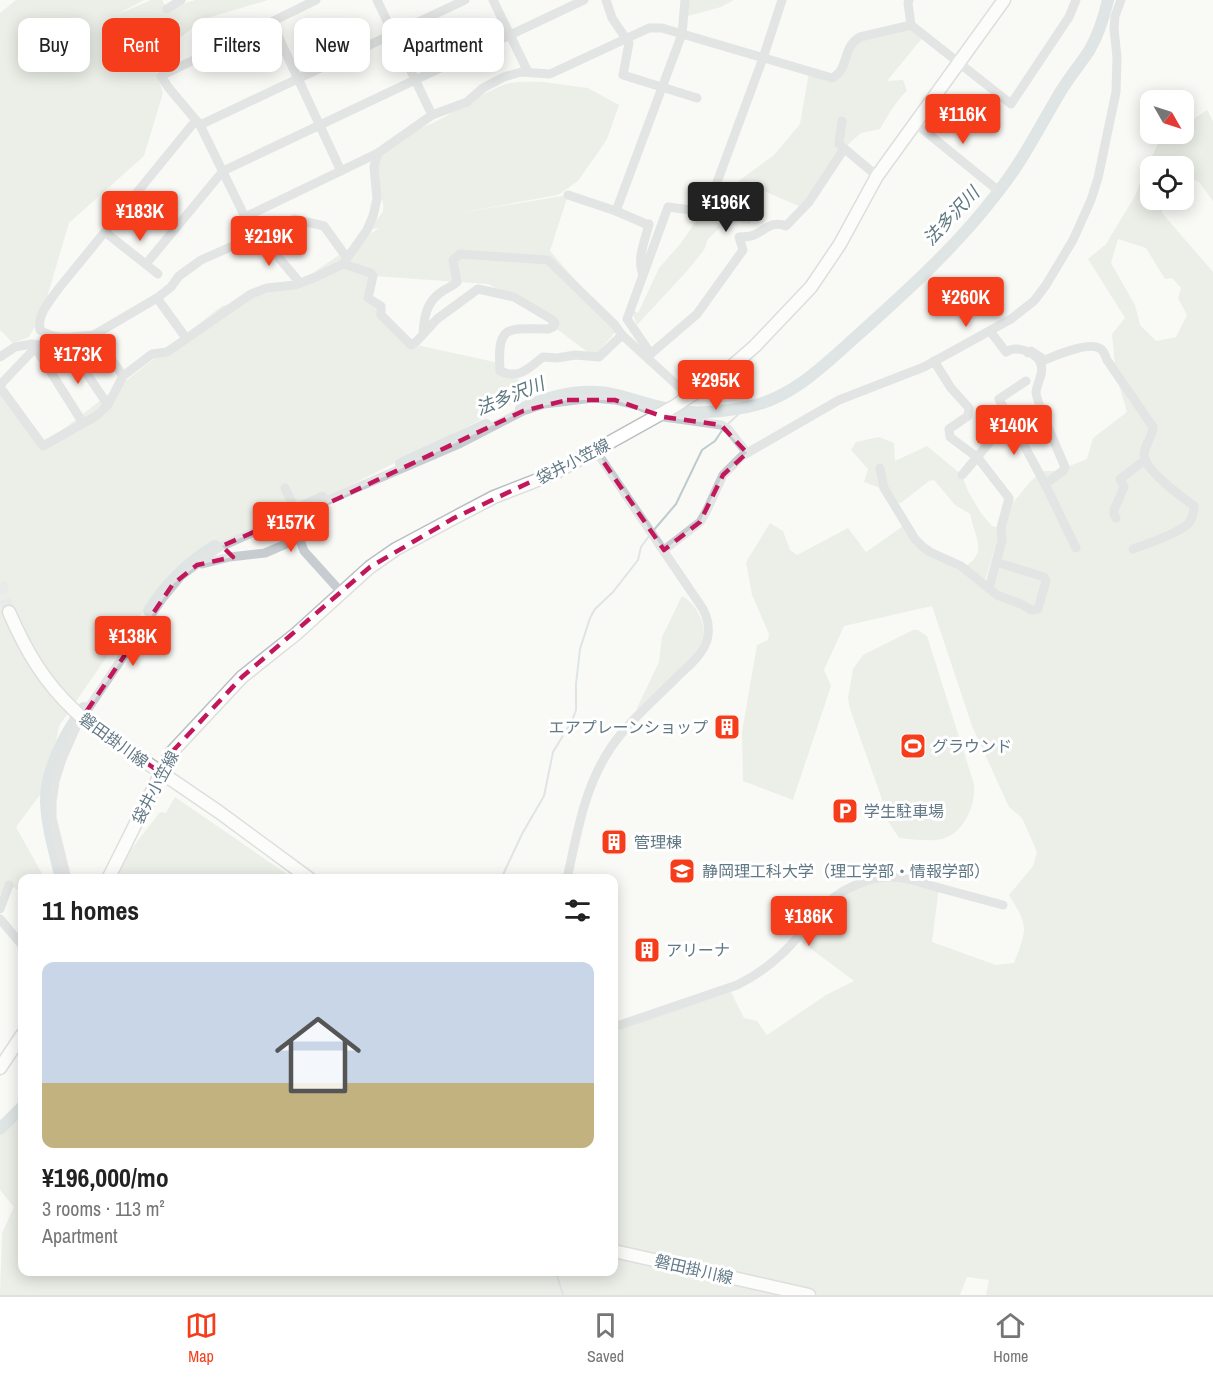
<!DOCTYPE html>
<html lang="en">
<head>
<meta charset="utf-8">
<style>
	body { margin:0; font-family:"Archivo Narrow","Noto Sans JP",sans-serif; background:#f2f2f2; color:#222; height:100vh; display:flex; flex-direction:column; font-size:22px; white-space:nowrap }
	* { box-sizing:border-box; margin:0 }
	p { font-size:20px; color:#767676 }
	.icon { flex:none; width:33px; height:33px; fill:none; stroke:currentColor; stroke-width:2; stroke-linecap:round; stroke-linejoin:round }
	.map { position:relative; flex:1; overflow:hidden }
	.sheet { position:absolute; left:18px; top:874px; width:600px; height:402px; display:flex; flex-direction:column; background:#fff; border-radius:12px; box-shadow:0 3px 15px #0003 }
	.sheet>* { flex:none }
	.guide { position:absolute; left:18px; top:18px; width:600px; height:54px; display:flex; gap:12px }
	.needle { width:39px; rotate:129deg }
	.controls { position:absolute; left:1140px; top:90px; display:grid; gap:12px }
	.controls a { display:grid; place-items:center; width:54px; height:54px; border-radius:12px; background:#fff; box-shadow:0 3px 15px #0003; font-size:30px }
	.price { position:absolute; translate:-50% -51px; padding:0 14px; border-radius:6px; background:#f53c1b; color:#fff; font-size:20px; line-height:39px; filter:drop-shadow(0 2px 3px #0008) }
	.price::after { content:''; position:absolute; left:50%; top:36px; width:18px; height:14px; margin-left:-9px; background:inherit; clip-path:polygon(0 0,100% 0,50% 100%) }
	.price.active { background:#222; color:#fff }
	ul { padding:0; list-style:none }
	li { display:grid; align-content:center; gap:12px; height:318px; padding:0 24px }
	li span { display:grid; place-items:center; height:186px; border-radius:12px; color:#555 }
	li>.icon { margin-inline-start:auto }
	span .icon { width:108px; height:108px; fill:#fffc; stroke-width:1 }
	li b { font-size:26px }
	h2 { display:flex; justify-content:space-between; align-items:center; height:72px; padding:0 24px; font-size:26px }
	.pill { padding:0 21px; border-radius:12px; background:#fff; box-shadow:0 3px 15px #0003; font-size:21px; line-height:54px }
	.pill.active { background:#f53c1b; color:#fff }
	.tab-bar { display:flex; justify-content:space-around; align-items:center; height:84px; border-top:2px solid #e0e0e0; background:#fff; font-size:16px; color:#767676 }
	.tab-bar a { display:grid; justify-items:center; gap:3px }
	.tab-bar .active { color:#f53c1b }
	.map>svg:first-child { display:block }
</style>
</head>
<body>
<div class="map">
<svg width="1213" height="1295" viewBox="0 0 1213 1295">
	<rect width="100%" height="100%" fill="#f9f9f6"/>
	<!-- green -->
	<g fill="#dbe2d7" fill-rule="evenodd">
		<path d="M 16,0 L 144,0 L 116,15 L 151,0 L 162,0 L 167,9 L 195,0 L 268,0 L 204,19 L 153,59 L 163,93 L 144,156 L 69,223 L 42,314 L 29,337 L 13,343 L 0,330 L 0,13 Z"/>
		<path d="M 685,0 L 734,0 L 721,7 L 684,17 Z"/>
		<path d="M 911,25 L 923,37 L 887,81 L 903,80 L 907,91 C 897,99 887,117 880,129 L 861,133 L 844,148 L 803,208 L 764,191 L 750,224 L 738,222 L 724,224 L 708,239 L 704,250 L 687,271 L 637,325 L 631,309 L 638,313 L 659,268 L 681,243 L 703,211 L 703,217 L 704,212 L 709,214 L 716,210 L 753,203 L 746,191 L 736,183 L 774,155 L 800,124 L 809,72 L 832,78 L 848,50 L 860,37 Z"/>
		<path d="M 543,82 L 588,88 L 619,105 L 607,139 L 601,148 L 578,181 L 558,195 L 453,214 L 568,195 L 550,251 L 618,329 L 594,357 L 517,299 L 488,284 L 373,276 L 368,298 L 408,343 L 499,363 L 534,393 L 339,491 L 218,548 L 165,587 L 117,642 L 59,726 L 48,784 L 16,827 L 45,879 L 22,879 L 22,892 L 9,885 L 0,894 L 0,383 L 43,445 L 222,306 L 295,285 L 379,228 L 367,230 C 372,225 378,219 382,213 C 389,200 368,181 375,165 C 387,136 417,132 441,119 C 463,106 482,93 506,84 C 517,81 531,82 543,82 Z"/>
		<path d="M 1207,110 L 1213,121 L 1213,201 L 1199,182 L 1188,177 L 1184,182 L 1184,166 L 1150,166 L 1150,200 L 1166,200 L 1162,203 L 1162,213 L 1213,272 L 1213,1295 L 986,1295 L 989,1280 L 967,1277 L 960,1295 L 0,1295 L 2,1233 L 14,1207 L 0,1190 L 0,1135 L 22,1111 L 22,1272 L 614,1272 L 614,1034 L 632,1021 L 729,988 L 744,1018 L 757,1021 L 767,1035 L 826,995 L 854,981 L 798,939 L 835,897 L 880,878 L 939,887 L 932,942 L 996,965 L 1014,963 C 1027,929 1029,927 1009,895 L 1033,866 L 1037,852 L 1022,818 L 1009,807 L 972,726 L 932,606 L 844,626 L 824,670 L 831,686 L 793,800 L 743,781 L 742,732 L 757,645 L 768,640 L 769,634 L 752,595 L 746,562 L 770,523 L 783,531 L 790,550 L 797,555 L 848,528 L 866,552 L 906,524 L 923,547 L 963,568 C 989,553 975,539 970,514 L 955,505 L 934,480 L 929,481 L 901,503 L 892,502 L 880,488 L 864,482 L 868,469 L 851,450 L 856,442 L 879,437 L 894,443 L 895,461 L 927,446 L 962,475 L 968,491 L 981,513 L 992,526 L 1001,528 L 984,584 L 988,588 L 1009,503 L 1014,501 L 1031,481 L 1042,471 L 1057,471 L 1087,459 L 1093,438 L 1127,412 L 1116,375 L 1112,334 L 1125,318 L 1088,259 L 1106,244 L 1135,196 L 1146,168 L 1160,140 L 1170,134 L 1184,134 L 1184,125 ZM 1118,239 L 1146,248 L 1165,279 L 1172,278 L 1181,288 L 1178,298 L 1187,315 L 1176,337 L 1156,341 L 1140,325 L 1135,305 L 1111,263 Z"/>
		<path d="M 682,596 C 697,604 710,628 700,645 C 687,665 655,694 636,710 L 659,662 L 662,637 Z"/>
		<path d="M 913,630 L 918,630 L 927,636 L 974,784 C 976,804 965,833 942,839 C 928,842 913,839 899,838 L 884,815 L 884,805 L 850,709 L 848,698 L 853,669 L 863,655 Z"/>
		<path d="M 175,797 L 294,879 L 113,879 L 122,861 L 160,812 L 166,813 Z"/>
	</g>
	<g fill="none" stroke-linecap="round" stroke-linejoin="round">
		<!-- stream -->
		<g stroke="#bdcccf" stroke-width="2">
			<path d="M 727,425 L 745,408"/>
			<path d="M 653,531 L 676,504 L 702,450 L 715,441 L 723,429"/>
			<path d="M 501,879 L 522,834 L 544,796 L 553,752 L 572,721 L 576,710 L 576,684 L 580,649 L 590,618 L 595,609 L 613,592 L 638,560 L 641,547 L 649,536"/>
			<path d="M 556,1272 L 563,1295"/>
		</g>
		<!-- river -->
		<g stroke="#bdcccf" stroke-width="12">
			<path d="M 521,409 C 551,395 584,387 617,395 C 641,401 664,410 688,412 C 704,414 730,410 747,407 C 792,399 825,364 859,334 C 908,290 958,245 998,192 C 1022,162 1039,128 1058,96 C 1067,80 1079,66 1089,51 C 1098,36 1104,17 1108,0"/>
			<path d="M 401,464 L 486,425"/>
			<path d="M 285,515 L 322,498"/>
			<path d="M 149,611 C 166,584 187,563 215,546"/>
			<path d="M 61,879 C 55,853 47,828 46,801 C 46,769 65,733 84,708"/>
			<path d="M 0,1129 L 22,1107"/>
		</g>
		<!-- major-tunnel -->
		<path stroke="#d3d9da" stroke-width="12" stroke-dasharray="12 6" stroke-linecap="butt" d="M 0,582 L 9,612"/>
		<!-- major casing -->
		<g stroke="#b9bfc2" stroke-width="15">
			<g id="major">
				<path d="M 9,612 C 26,651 44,682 75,711"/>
				<path d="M 87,722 L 219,812 L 310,879"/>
				<path d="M 108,879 L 171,753 L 242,677 L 296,634 L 370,567 L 396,549 L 454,518 L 494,497 L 553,474 L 675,406 L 723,374 L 755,346 L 811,287 L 840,244 L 877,176 L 1004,0"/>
				<path d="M 0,1068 L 22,1035"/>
				<path d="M 614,1251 L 809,1295"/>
			</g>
		</g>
		<!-- minor -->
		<g stroke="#c6cccf" stroke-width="9">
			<path d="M 316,0 L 161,76 L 168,87 L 200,125 L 245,217 L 378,153 L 432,115 L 467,102 L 483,88 L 504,77 L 521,72 L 550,74 L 649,28 L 662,28 L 832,78 C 850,69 841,48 860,37 L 911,25 L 1011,104 L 1069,17 L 1076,0"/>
			<path d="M 377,0 L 432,115"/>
			<path d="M 493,0 L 528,72"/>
			<path d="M 606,0 L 612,18 L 629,43 L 623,75 L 697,98"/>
			<path d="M 909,0 L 908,3 L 911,25"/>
			<path d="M 167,9 L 181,0"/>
			<path d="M 272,23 L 341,171"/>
			<path d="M 842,121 L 839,144 L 877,176"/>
			<path d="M 915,123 L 995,188"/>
			<path d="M 200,125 L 465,0"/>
			<path d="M 568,195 L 616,211 L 646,224 L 649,224 C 646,238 636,259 643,274"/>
			<path d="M 616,211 L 682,34 L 685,0"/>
			<path d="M 105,232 L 158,274"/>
			<path d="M 259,234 L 300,283"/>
			<path d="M 146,264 L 223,171 L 584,0"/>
			<path d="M 343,264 L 371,273 L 373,276 L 368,298 L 381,306 L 381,315 L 411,345 L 417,341 L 437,319 L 478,289 L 514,297 L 551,319 L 555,323 L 553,327 L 548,329 C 507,329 497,323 500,371 C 519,380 529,368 543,357 L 557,358 L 575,355 L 599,357 L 622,335"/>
			<path d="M 157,298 L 186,338"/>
			<path d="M 990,331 L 1006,352 C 1015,346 1031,350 1039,360 C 1046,371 1037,382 1036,392 C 1036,402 1060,455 1065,467 L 1063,471 L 1045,484"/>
			<path d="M 423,334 C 424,318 426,303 440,293 C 446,288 452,287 457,282 L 453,260 L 460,254 L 548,260 L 615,325 L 622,335 L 689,396"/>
			<path d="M 35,347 L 83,423"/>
			<path d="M 70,349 L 108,405"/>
			<path d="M 1028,353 L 1031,351 L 1045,360 C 1056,355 1088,342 1099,348 C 1104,350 1105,355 1107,360 L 1153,427 C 1153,437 1144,445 1144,455 C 1144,470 1182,497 1194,506 C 1194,511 1192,520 1188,524 C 1177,534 1147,544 1133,549"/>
			<path d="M 651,354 L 627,319 L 668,207 L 706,212 L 763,58 L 782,0"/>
			<path d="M 0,357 L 15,347 L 32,344 L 70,349 L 157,298 L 171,287 L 179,276 L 201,260 L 294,219 L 324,226 L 347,258"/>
			<path d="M 647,357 L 697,314 L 743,250 L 739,237 C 744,237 749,237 754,235 C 766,230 772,220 786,226 L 809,202 L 844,149"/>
			<path d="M 934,361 L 951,388 L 969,408 L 968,416 L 949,429 L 950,437 L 978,458 L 1009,498 L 1001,528 L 1002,540 L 989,588"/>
			<path d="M 123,376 L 95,335 C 74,336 59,342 40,330 C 37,314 50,301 59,288 L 192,125"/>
			<path d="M 1026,381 L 999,399 L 1045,484 L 1076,548"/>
			<path d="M 0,385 L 38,345"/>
			<path d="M 0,387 L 43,446 L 96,416 L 108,405 L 123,376 L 152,354 L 167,352 L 251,294 L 267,288 L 295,285 L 316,277 L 343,264 L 367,230 L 373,216 L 377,199 L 374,167 L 378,153"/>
			<path d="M 880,468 L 884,488 L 915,539 L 923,547 L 930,552 L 961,566 L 997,595 L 1021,604 L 1031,610 L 1038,609 L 1046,581 L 1044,577 L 996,562"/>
			<path d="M 962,475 L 1009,419"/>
			<path d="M 285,488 L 299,517 L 300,540 L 304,551 L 341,592"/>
			<path d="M 299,517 L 310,508 L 461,443 L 523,411 L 544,404 L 593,398 L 615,400 L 639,406 L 664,417 L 721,425 L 728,429 L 747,453"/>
			<path d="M 1116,518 L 1114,514 L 1114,510 L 1124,487 L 1120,479 L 1145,460"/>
			<path d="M 664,550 L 700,522 L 706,512 L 723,475 L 742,456 L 839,400 L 924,367 L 1011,319 L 1034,301 L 1046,285 L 1073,240 L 1091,200 L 1098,178 L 1116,92 L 1117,57 L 1114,29 L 1115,16 L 1121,0"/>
			<path d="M 202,564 L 230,557 L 265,553 L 300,538"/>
			<path d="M 67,879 L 52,818 L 52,802 L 55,781 L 62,759 L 77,725 L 162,599 L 181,576 L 218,548 L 297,513"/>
			<path d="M 567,879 C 577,834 584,788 610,749 C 627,723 653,701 675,679 C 687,667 702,656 707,640 C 710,629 708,619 703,609 L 596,451"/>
			<path d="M 0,909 L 9,885"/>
			<path d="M 0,919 L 22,945"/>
			<path d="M 614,1027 L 737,985 C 776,966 795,941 822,909 C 838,890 867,877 891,877 C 906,877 922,883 936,887 C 959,893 981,899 1003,905"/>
		</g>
		<!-- major -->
		<use href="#major" stroke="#fff" stroke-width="12"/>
		<!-- major-bridge casing -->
		<g stroke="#b9bfc2" stroke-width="15" stroke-linecap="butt">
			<path id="major-bridge" d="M 75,711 L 87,722"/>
		</g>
		<!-- major-bridge -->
		<use href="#major-bridge" stroke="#fff" stroke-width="12"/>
	</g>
	<!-- marked area -->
	<path d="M0 0H1213V1295H0ZM 567,400 L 615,400 L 664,417 L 721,425 L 747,453 L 723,475 L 700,522 L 664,550 L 596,451 L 454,518 L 370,567 L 242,677 L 171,753 L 161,773 L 82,718 L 173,584 L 197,565 L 233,557 L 222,546 L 297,513 L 299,517 L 523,411 Z" fill="#f9f9f6" fill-opacity=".55" fill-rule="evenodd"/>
	<path fill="none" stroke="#c2185b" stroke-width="4.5" stroke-dasharray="12 8" stroke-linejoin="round" d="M 567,400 L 615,400 L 664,417 L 721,425 L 747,453 L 723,475 L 700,522 L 664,550 L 596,451 L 454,518 L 370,567 L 242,677 L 171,753 L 161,773 L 82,718 L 173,584 L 197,565 L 233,557 L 222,546 L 297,513 L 299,517 L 523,411 Z"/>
	<!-- icons -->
	<defs>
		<g id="building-square" transform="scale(1.35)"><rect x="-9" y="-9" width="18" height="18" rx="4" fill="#f53c1b" stroke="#fff"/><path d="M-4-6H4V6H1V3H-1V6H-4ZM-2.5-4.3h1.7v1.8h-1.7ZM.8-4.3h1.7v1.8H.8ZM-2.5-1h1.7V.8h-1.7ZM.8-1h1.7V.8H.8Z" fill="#fff"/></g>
		<g id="stadium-square" transform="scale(1.35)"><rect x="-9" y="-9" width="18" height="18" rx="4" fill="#f53c1b" stroke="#fff"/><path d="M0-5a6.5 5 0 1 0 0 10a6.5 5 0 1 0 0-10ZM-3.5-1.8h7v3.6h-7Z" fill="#fff"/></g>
		<g id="parking-square" transform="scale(1.35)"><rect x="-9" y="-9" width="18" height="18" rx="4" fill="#f53c1b" stroke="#fff"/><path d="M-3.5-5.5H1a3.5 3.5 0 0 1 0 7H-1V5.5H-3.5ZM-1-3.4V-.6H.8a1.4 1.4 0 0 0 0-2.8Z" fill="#fff"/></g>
		<g id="university-square" transform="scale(1.35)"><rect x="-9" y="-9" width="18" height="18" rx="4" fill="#f53c1b" stroke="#fff"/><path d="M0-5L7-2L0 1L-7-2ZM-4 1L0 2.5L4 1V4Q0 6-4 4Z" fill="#fff"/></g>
	</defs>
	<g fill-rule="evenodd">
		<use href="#building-square" x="727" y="727"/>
		<use href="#stadium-square" x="913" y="746"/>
		<use href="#parking-square" x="845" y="811"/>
		<use href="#building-square" x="614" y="842"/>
		<use href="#university-square" x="682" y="871"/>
		<use href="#building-square" x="647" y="950"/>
	</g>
	<g text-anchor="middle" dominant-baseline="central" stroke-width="6" stroke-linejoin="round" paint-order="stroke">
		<!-- street labels -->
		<g font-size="16" fill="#617885" stroke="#fff">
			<text transform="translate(573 461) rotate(-27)">袋井小笠線</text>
			<text transform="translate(114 740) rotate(36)">磐田掛川線</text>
			<text transform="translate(155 787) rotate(-62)">袋井小笠線</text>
			<text transform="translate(694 1269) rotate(13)">磐田掛川線</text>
		</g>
		<!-- poi labels -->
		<g font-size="16" fill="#617885" stroke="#fff" text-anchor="start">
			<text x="708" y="727" text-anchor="end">エアプレーンショップ</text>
			<text x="932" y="746">グラウンド</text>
			<text x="864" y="811">学生駐車場</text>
			<text x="634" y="842">管理棟</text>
			<text x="702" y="871">静岡理工科大学（理工学部・情報学部）</text>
			<text x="666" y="950">アリーナ</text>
		</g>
		<!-- water labels -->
		<g font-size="18" font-style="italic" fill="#5c787e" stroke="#fff">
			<text transform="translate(951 216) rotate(-47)">法多沢川</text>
			<text transform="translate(510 396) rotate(-22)">法多沢川</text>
		</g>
	</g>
</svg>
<div class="controls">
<a><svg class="needle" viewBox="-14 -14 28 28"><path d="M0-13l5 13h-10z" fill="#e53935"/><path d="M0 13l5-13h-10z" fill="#767676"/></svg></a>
<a><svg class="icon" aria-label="locate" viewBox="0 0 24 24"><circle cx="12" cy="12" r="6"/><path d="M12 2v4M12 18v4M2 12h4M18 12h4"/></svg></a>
</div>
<b class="price" style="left:963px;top:145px">¥116K</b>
<b class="price active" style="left:726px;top:233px">¥196K</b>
<b class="price" style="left:140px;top:242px">¥183K</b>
<b class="price" style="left:269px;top:267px">¥219K</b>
<b class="price" style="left:966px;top:328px">¥260K</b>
<b class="price" style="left:78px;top:385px">¥173K</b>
<b class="price" style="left:716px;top:411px">¥295K</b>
<b class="price" style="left:1014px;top:456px">¥140K</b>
<b class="price" style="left:291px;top:553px">¥157K</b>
<b class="price" style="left:133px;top:667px">¥138K</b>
<b class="price" style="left:809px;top:947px">¥186K</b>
<div class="guide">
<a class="pill">Buy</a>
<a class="pill active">Rent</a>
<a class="pill">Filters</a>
<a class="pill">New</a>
<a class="pill">Apartment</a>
</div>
<section class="sheet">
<h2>11 homes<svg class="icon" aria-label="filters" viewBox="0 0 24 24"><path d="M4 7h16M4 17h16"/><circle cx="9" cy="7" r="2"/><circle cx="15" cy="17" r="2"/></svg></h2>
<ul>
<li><span style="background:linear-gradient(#c9d6e8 65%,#c2b280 0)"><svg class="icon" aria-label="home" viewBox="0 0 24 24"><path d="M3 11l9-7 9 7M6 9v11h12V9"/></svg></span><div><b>¥196,000/mo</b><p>3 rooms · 113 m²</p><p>Apartment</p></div></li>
</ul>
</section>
</div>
<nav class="tab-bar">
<a class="active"><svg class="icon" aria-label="map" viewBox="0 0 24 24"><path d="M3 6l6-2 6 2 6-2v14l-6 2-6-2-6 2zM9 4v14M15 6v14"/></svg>Map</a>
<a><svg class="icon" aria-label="saved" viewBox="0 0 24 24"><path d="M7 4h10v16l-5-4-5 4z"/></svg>Saved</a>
<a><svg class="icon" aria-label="home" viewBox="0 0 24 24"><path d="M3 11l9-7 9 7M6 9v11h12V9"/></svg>Home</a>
</nav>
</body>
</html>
